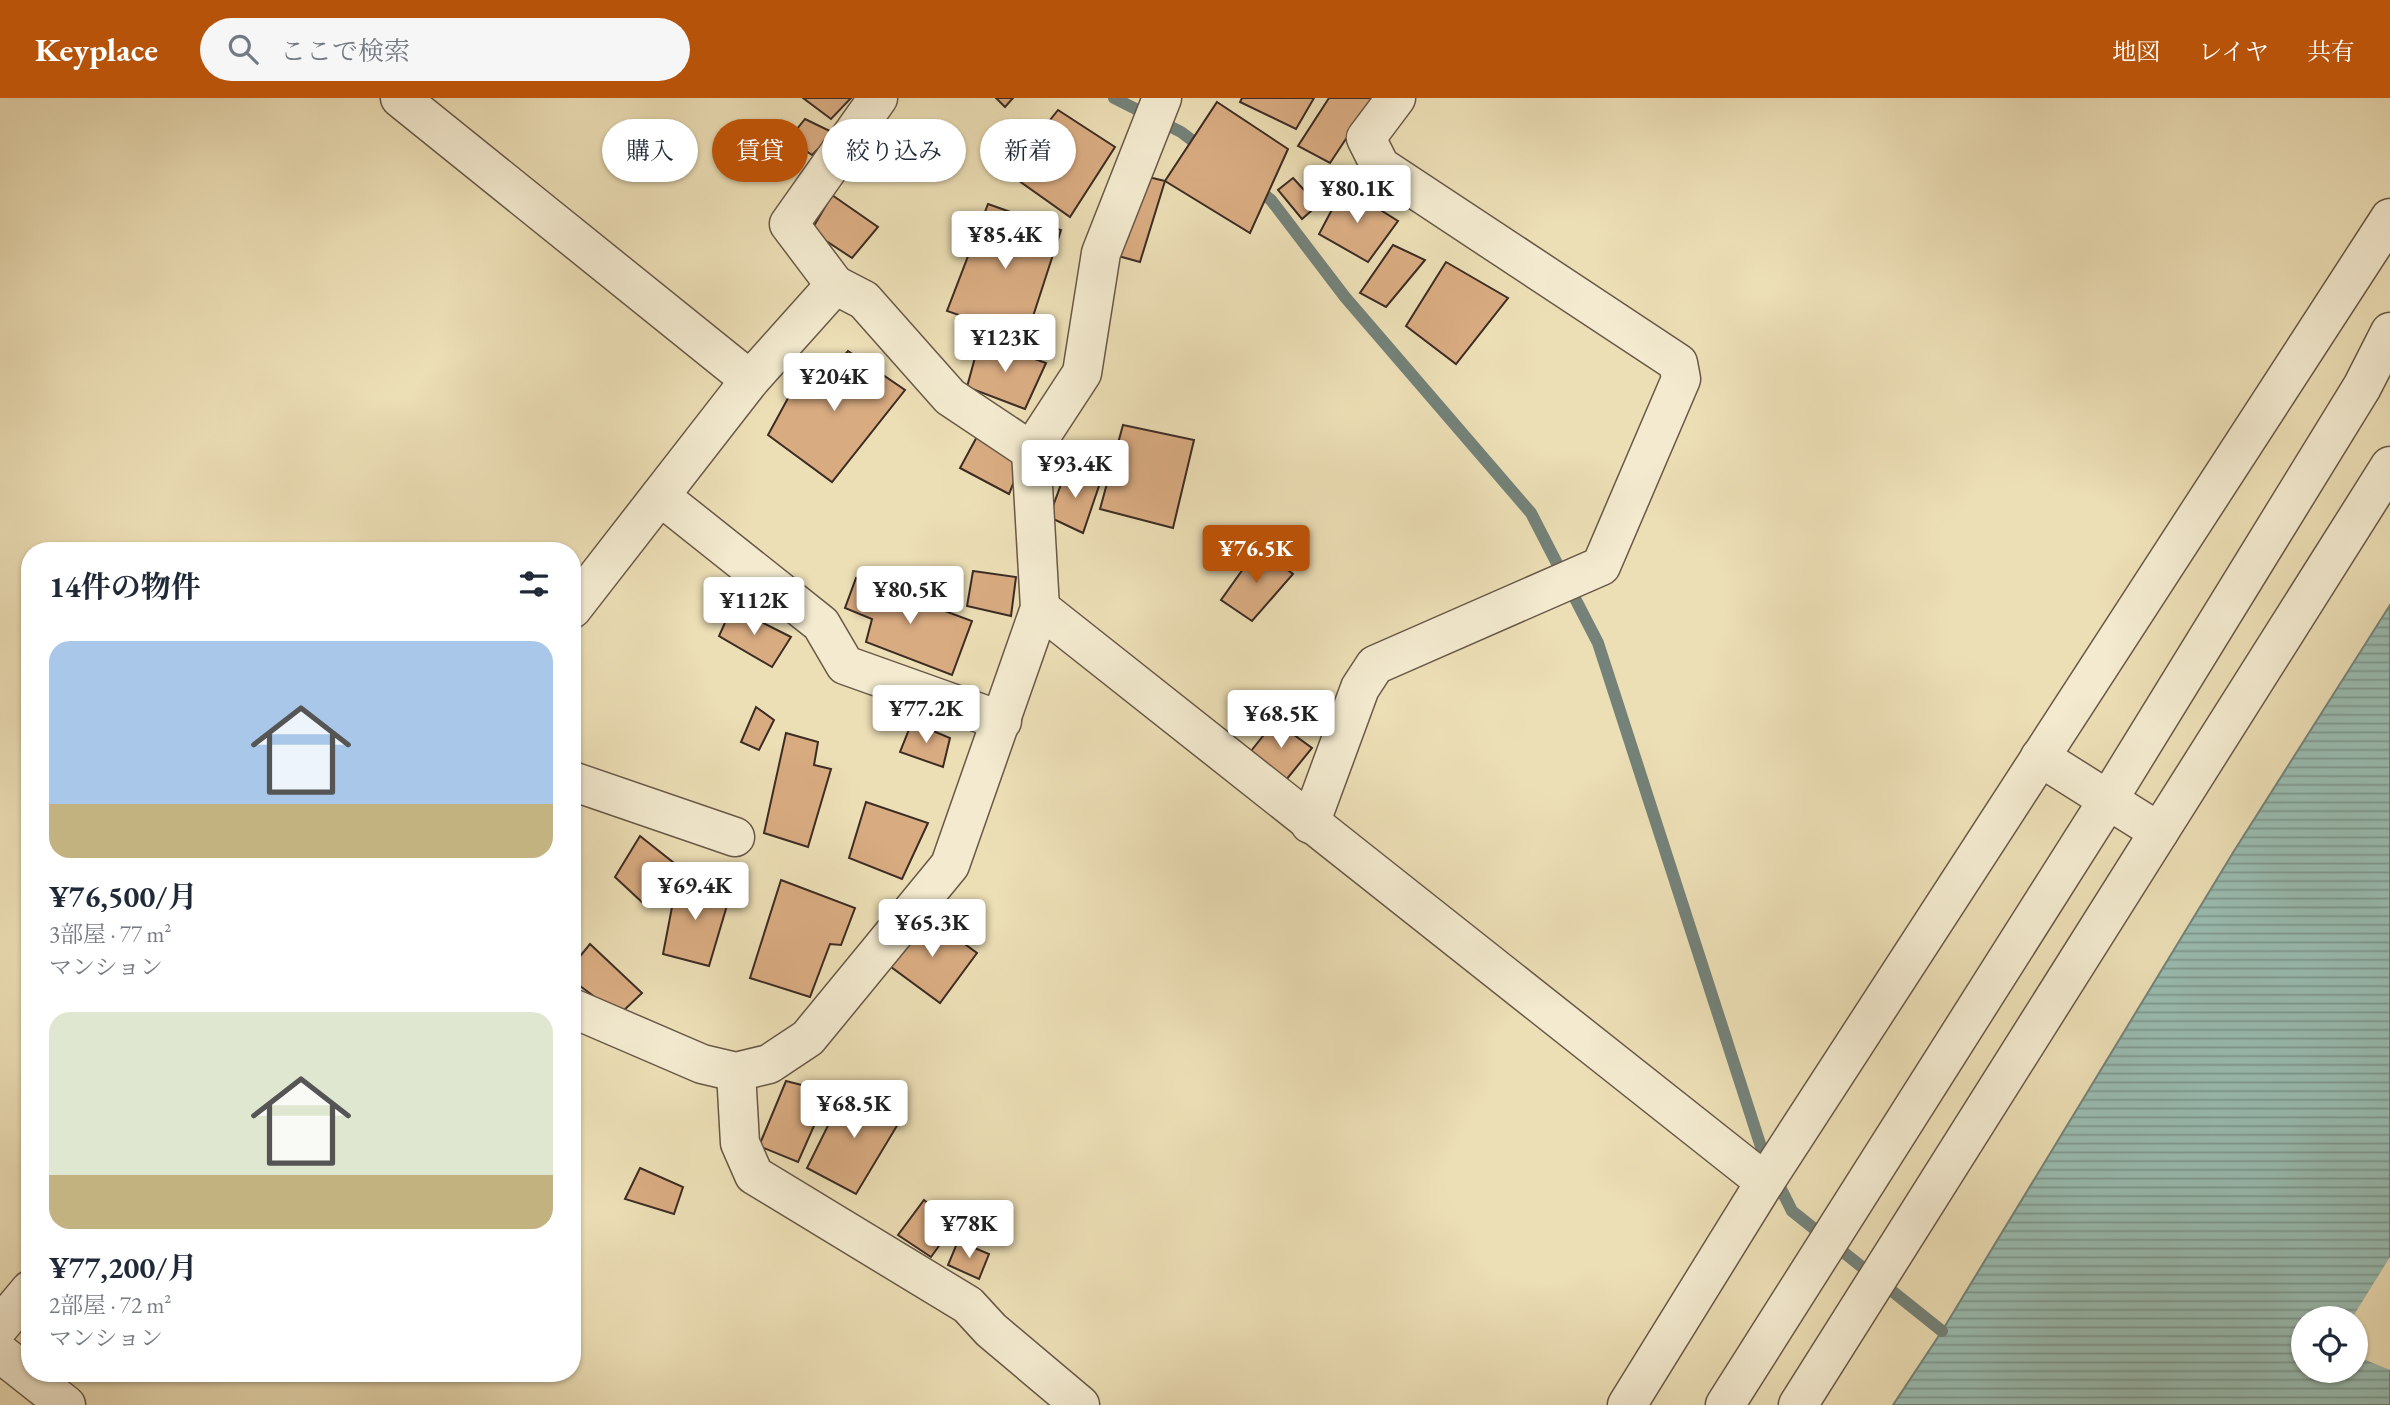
<!DOCTYPE html>
<html lang="ja">
<head>
<meta charset="utf-8">
<style>
	body { margin:0; font-family:"EB Garamond","Noto Serif JP",serif; background:#f6f6f7; color:#1f2937; height:100vh; display:flex; flex-direction:column; font-size:26px; white-space:nowrap }
	* { box-sizing:border-box; margin:0 }
	p { font-size:23px; color:#747a83 }
	.icon { flex:none; width:38px; height:38px; fill:none; stroke:currentColor; stroke-width:2; stroke-linecap:round; stroke-linejoin:round }
	.map { position:relative; flex:1; overflow:hidden }
	.sheet { position:absolute; left:21px; top:444px; width:560px; height:840px; display:flex; flex-direction:column; background:#fff; border-radius:28px; box-shadow:0 2px 5px #0004 }
	.sheet>* { flex:none }
	.hud { position:absolute; left:602px; top:21px; width:665px; height:63px; display:flex; gap:14px }
	.buttons { position:absolute; left:2291px; top:1208px; display:grid; gap:14px }
	.buttons a { display:grid; place-items:center; width:77px; height:77px; border-radius:50%; background:#fff; box-shadow:0 2px 5px #0004; font-size:35px }
	.price { position:absolute; translate:-50% -60px; padding:0 16px; border-radius:7px; background:#fff; color:#222; font-size:23px; line-height:46px; filter:drop-shadow(0 2px 4px #0008) }
	.price::after { content:''; position:absolute; left:50%; top:42px; width:21px; height:16px; margin-left:-10px; background:inherit; clip-path:polygon(0 0,100% 0,50% 100%) }
	.price.active { background:#b45309; color:#fff }
	ul { padding:0; list-style:none }
	li { display:grid; align-content:center; gap:14px; height:371px; padding:0 28px }
	li span { display:grid; place-items:center; height:217px; border-radius:21px; color:#555 }
	li>.icon { margin-inline-start:auto }
	span .icon { width:126px; height:126px; fill:#fffc; stroke-width:1 }
	li b { font-size:30px }
	h2 { display:flex; justify-content:space-between; align-items:center; height:84px; padding:0 28px; font-size:30px }
	.chip { padding:0 24px; border-radius:32px; background:#fff; box-shadow:0 2px 5px #0004; font-size:24px; line-height:63px }
	.chip.active { background:#b45309; color:#fff }
	header { display:flex; align-items:center; gap:42px; box-sizing:border-box; height:98px; padding:0 35px; background:#b45309; color:#fff }
	header strong { font-size:33px }
	nav { display:flex; gap:38px; margin-inline-start:auto; font-size:24px }
	.search { width:490px; height:63px; background:#f6f6f7; display:flex; align-items:center; gap:18px; box-sizing:border-box; padding:0 24px; border-radius:38px; color:#747a83; font-size:26px }
	.map>svg:first-child { display:block }
</style>
</head>
<body>
<header>
<strong>Keyplace</strong>
<div class="search"><svg class="icon" aria-label="search" viewBox="0 0 24 24"><circle cx="10" cy="10" r="6"/><path d="M15 15l6 6"/></svg>ここで検索</div>
<nav><a>地図</a><a>レイヤ</a><a>共有</a></nav>
</header>
<div class="map">
<svg width="2390" height="1307" viewBox="0 0 2390 1307">
	<defs>
		<pattern id="water-rules" width="6" height="5" patternUnits="userSpaceOnUse" patternTransform="scale(1.75)"><rect width="6" height="5" fill="#99bcb1"/><path d="M0 2.5h6" fill="none" stroke="#7e9990"/></pattern>
	</defs>
	<rect width="100%" height="100%" fill="#ecdeb5"/>
	<filter id="stains"><feTurbulence type="fractalNoise" baseFrequency=".00286" numOctaves="4"/><feColorMatrix values="0 0 0 0 .2 0 0 0 0 .09 0 0 0 0 .02 0 0 0 .5 -.17"/></filter>
	<radialGradient id="worn" r=".72"><stop offset=".6" stop-color="#630" stop-opacity="0"/><stop offset="1" stop-color="#630" stop-opacity=".3"/></radialGradient>
	<!-- water -->
	<path fill="url(#water-rules)" stroke="#748279" stroke-width="2" fill-rule="evenodd" d="M 2390,507 L 2390,1307 L 1893,1307 L 1942,1233 L 2234,753 ZM 2303,1220 L 2356,1220 L 2356,1272 L 2303,1272 Z"/>
	<!-- pier -->
	<path fill="#ecdeb5" d="M 2390,1159 L 2390,1272 L 2356,1258 L 2356,1220 L 2352,1220 Z"/>
	<g fill="none" stroke-linecap="round" stroke-linejoin="round">
		<!-- stream -->
		<g stroke="#748279" stroke-width="12">
			<path d="M 1114,0 L 1181,34 L 1205,52"/>
			<path d="M 1256,90 L 1271,102 L 1345,199 L 1531,415 L 1598,545 L 1763,1055 L 1792,1113 L 1942,1233"/>
		</g>
	</g>
	<!-- building -->
	<g fill="#d9ab81" stroke="#3c2c24" stroke-width="2">
		<path d="M 803,0 L 851,0 L 831,21 Z"/>
		<path d="M 996,0 L 1013,0 L 1005,9 Z"/>
		<path d="M 1242,0 L 1314,0 L 1296,31 L 1240,4 Z"/>
		<path d="M 1329,0 L 1373,0 L 1330,65 L 1298,48 Z"/>
		<path d="M 1217,4 L 1288,51 L 1250,135 L 1165,83 Z"/>
		<path d="M 1058,12 L 1115,49 L 1070,119 L 1008,75 Z"/>
		<path d="M 805,21 L 834,35 L 812,57 L 789,41 Z"/>
		<path d="M 1140,77 L 1165,83 L 1140,164 L 1111,156 Z"/>
		<path d="M 1293,80 L 1318,107 L 1302,121 L 1278,92 Z"/>
		<path d="M 1344,89 L 1398,123 L 1368,164 L 1319,136 Z"/>
		<path d="M 832,97 L 878,129 L 852,160 L 811,133 Z"/>
		<path d="M 988,106 L 1061,132 L 1026,240 L 947,213 Z"/>
		<path d="M 1393,147 L 1425,162 L 1386,209 L 1360,195 Z"/>
		<path d="M 1446,164 L 1508,200 L 1456,266 L 1406,228 Z"/>
		<path d="M 980,241 L 1046,265 L 1025,311 L 967,289 Z"/>
		<path d="M 848,253 L 905,292 L 832,384 L 768,337 L 806,267 L 832,271 Z"/>
		<path d="M 1123,327 L 1194,342 L 1173,430 L 1100,411 Z"/>
		<path d="M 979,335 L 1023,361 L 1009,396 L 960,370 Z"/>
		<path d="M 1067,370 L 1101,382 L 1083,435 L 1049,419 Z"/>
		<path d="M 1258,450 L 1293,476 L 1252,523 L 1221,502 Z"/>
		<path d="M 973,473 L 1016,479 L 1011,518 L 967,508 Z"/>
		<path d="M 856,480 L 972,523 L 952,577 L 866,544 L 872,521 L 845,510 Z"/>
		<path d="M 732,509 L 791,539 L 772,569 L 719,538 Z"/>
		<path d="M 756,609 L 774,622 L 759,652 L 741,644 Z"/>
		<path d="M 1275,623 L 1312,650 L 1286,682 L 1251,653 Z"/>
		<path d="M 912,624 L 950,640 L 943,669 L 900,654 Z"/>
		<path d="M 786,635 L 818,644 L 814,667 L 831,671 L 808,749 L 764,735 Z"/>
		<path d="M 866,704 L 928,725 L 902,781 L 849,760 Z"/>
		<path d="M 640,738 L 674,765 L 645,807 L 615,779 Z"/>
		<path d="M 781,782 L 855,810 L 841,847 L 830,846 L 810,899 L 750,880 Z"/>
		<path d="M 677,783 L 731,794 L 709,868 L 663,856 Z"/>
		<path d="M 925,817 L 977,855 L 940,905 L 887,866 Z"/>
		<path d="M 590,846 L 642,895 L 619,917 L 572,882 L 572,868 Z"/>
		<path d="M 786,983 L 829,994 L 798,1064 L 759,1048 Z"/>
		<path d="M 847,989 L 904,1016 L 856,1096 L 807,1070 Z"/>
		<path d="M 640,1070 L 683,1089 L 674,1116 L 625,1101 Z"/>
		<path d="M 924,1102 L 954,1127 L 931,1159 L 898,1137 Z"/>
		<path d="M 958,1143 L 989,1156 L 979,1181 L 948,1167 Z"/>
	</g>
	<g fill="none" stroke-linecap="round" stroke-linejoin="round">
		<!-- minor casing -->
		<g stroke="#685848" stroke-width="41">
			<g id="minor">
				<path d="M 400,0 L 750,282"/>
				<path d="M 835,187 L 789,126 L 878,0"/>
				<path d="M 660,398 L 821,526 L 845,567 L 1002,623"/>
				<path d="M 1040,510 L 1765,1084"/>
				<path d="M 572,511 L 750,282 L 835,187 L 864,202 L 950,299 L 1031,353"/>
				<path d="M 572,683 L 735,739"/>
				<path d="M 1310,726 L 1360,590 L 1375,567 L 1601,468 L 1681,281 L 1678,265 L 1380,68 L 1366,40 L 1396,0"/>
				<path d="M 2159,734 L 2390,368"/>
				<path d="M 572,910 L 702,966 L 736,974 L 769,966 L 808,940 L 950,767 L 1040,510 L 1031,353 L 1082,275 L 1101,155 L 1162,0"/>
				<path d="M 736,974 L 740,1045 L 754,1077 L 968,1207 L 991,1232 L 1080,1307"/>
				<path d="M 0,1228 L 30,1192"/>
				<path d="M 0,1255 L 66,1307"/>
				<path d="M 1627,1307 L 1765,1084 L 2390,120"/>
				<path d="M 1725,1307 L 2108,702 L 2362,289 L 2390,234"/>
				<path d="M 1798,1307 L 2159,734 L 2040,659"/>
			</g>
		</g>
		<!-- minor -->
		<use href="#minor" stroke="#f3eacf" stroke-width="38"/>
	</g>
	<rect width="100%" height="100%" filter="url(#stains)"/>
	<rect width="100%" height="100%" fill="url(#worn)"/>
</svg>
<div class="buttons">
<a><svg class="icon" aria-label="locate" viewBox="0 0 24 24"><circle cx="12" cy="12" r="6"/><path d="M12 2v4M12 18v4M2 12h4M18 12h4"/></svg></a>
</div>
<b class="price" style="left:1357px;top:127px">¥80.1K</b>
<b class="price" style="left:1005px;top:173px">¥85.4K</b>
<b class="price" style="left:1005px;top:276px">¥123K</b>
<b class="price" style="left:834px;top:315px">¥204K</b>
<b class="price" style="left:1075px;top:402px">¥93.4K</b>
<b class="price active" style="left:1256px;top:487px">¥76.5K</b>
<b class="price" style="left:910px;top:528px">¥80.5K</b>
<b class="price" style="left:754px;top:539px">¥112K</b>
<b class="price" style="left:926px;top:647px">¥77.2K</b>
<b class="price" style="left:1281px;top:652px">¥68.5K</b>
<b class="price" style="left:695px;top:824px">¥69.4K</b>
<b class="price" style="left:932px;top:861px">¥65.3K</b>
<b class="price" style="left:854px;top:1042px">¥68.5K</b>
<b class="price" style="left:969px;top:1162px">¥78K</b>
<div class="hud">
<a class="chip">購入</a>
<a class="chip active">賃貸</a>
<a class="chip">絞り込み</a>
<a class="chip">新着</a>
</div>
<section class="sheet">
<h2>14件の物件<svg class="icon" aria-label="filters" viewBox="0 0 24 24"><path d="M4 7h16M4 17h16"/><circle cx="9" cy="7" r="2"/><circle cx="15" cy="17" r="2"/></svg></h2>
<ul>
<li><span style="background:linear-gradient(#a9c7e8 75%,#c2b280 0)"><svg class="icon" aria-label="home" viewBox="0 0 24 24"><path d="M3 11l9-7 9 7M6 9v11h12V9"/></svg></span><div><b>¥76,500/月</b><p>3部屋 · 77 m²</p><p>マンション</p></div></li>
<li><span style="background:linear-gradient(#dfe7d0 75%,#c2b280 0)"><svg class="icon" aria-label="home" viewBox="0 0 24 24"><path d="M3 11l9-7 9 7M6 9v11h12V9"/></svg></span><div><b>¥77,200/月</b><p>2部屋 · 72 m²</p><p>マンション</p></div></li>
</ul>
</section>
</div>
</body>
</html>
